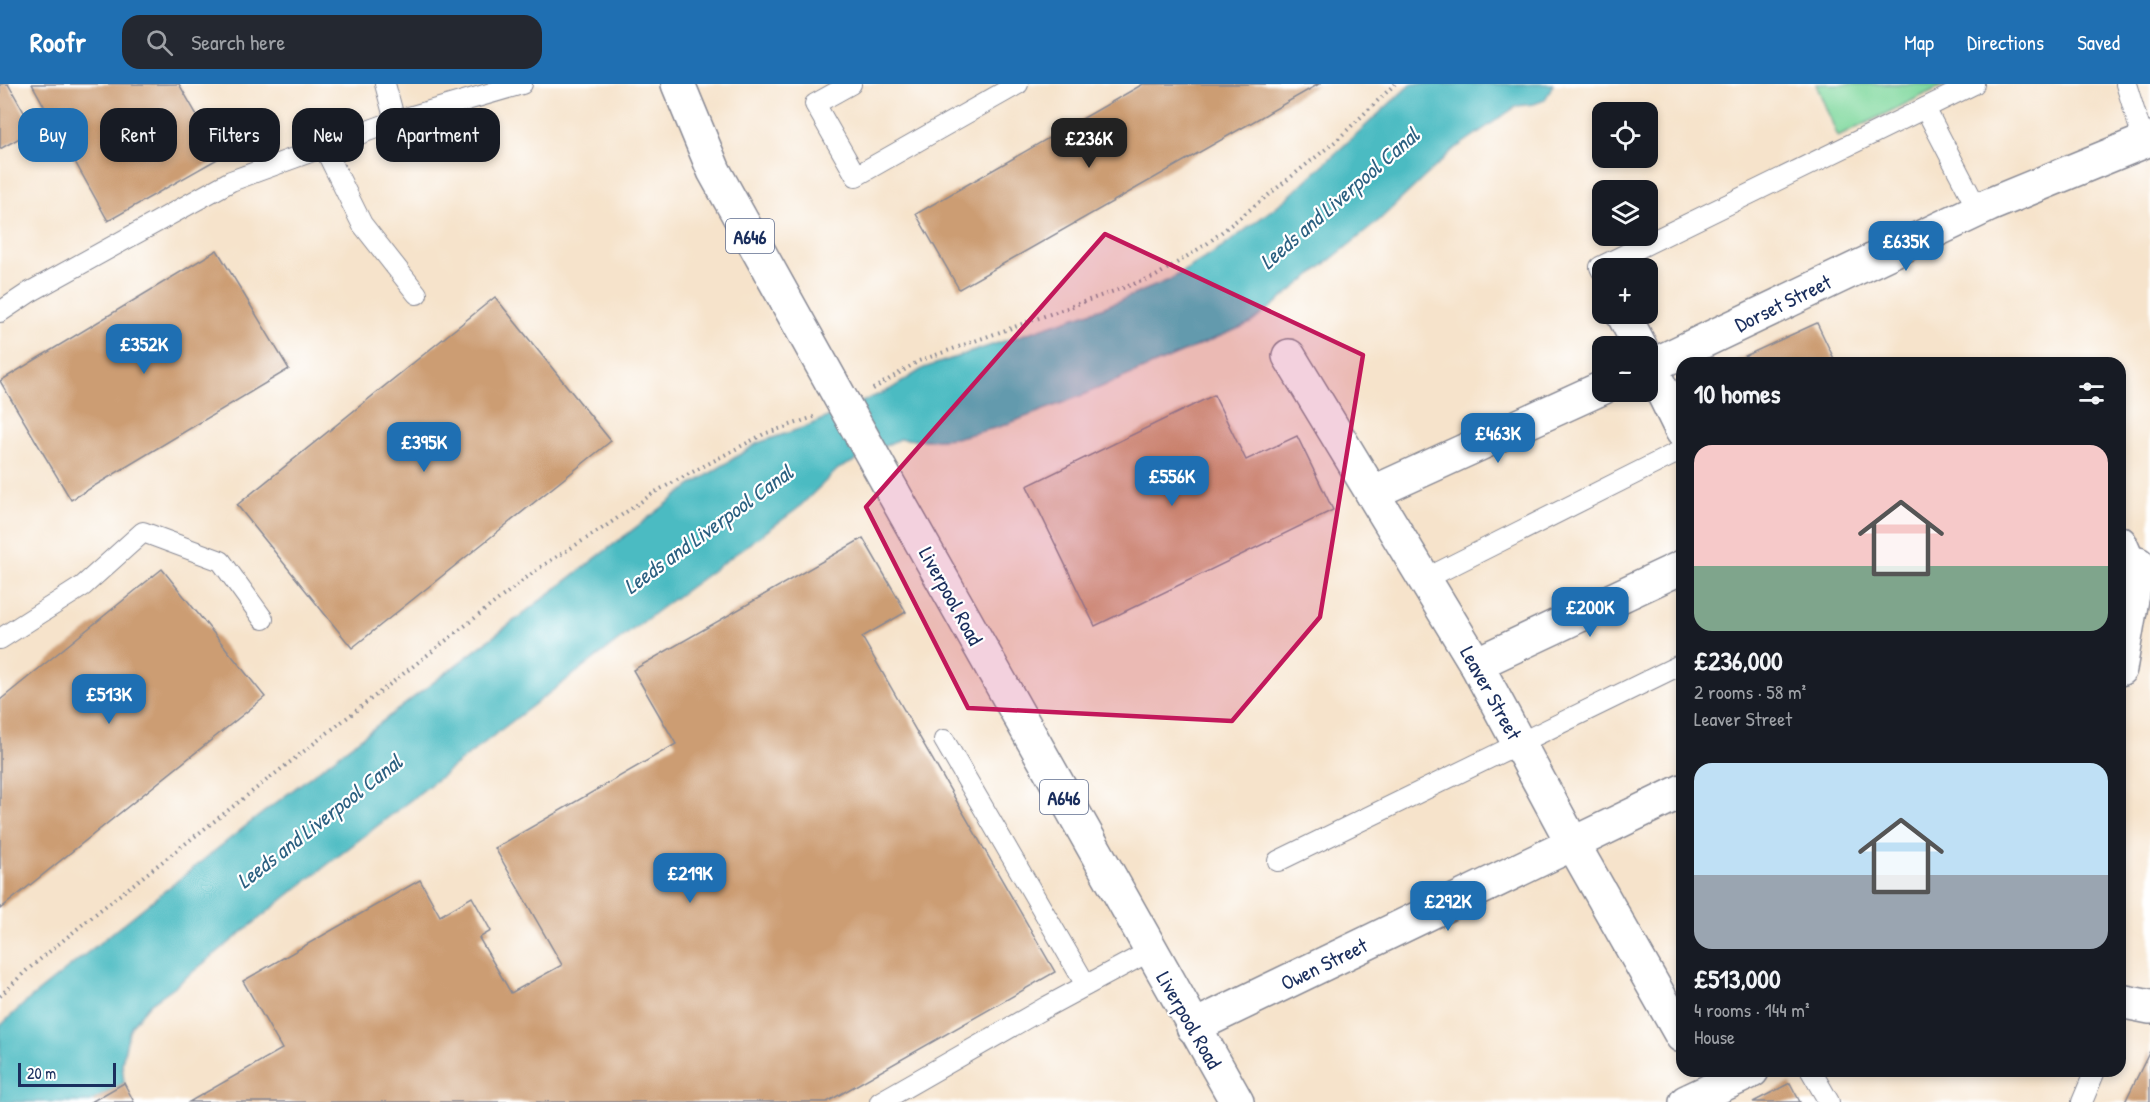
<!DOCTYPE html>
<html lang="en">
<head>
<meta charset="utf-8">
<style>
	body { margin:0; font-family:"Patrick Hand",sans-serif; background:#242831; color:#f1f3f6; height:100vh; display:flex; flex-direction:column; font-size:22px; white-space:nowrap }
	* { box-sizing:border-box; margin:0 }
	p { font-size:20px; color:#9ea1a6 }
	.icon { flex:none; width:33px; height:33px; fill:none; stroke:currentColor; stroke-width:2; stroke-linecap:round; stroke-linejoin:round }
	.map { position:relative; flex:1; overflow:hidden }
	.drawer { position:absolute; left:1676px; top:273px; width:450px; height:720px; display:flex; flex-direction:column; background:#171b24; border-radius:18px; box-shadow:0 3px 9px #0003 }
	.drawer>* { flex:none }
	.banner { position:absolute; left:18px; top:24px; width:570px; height:54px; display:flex; gap:12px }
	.tools { position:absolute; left:1592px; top:18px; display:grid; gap:12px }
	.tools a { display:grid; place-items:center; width:66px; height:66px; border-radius:12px; background:#171b24; box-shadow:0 3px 9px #0003; font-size:30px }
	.scale { position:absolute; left:18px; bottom:15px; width:98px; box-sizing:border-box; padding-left:6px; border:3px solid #1b2f5e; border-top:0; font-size:16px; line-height:21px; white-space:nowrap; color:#1b2f5e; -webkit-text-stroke:4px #fff; paint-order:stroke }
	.price { position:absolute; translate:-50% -51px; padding:0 14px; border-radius:12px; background:#1f6fb2; color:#fff; font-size:20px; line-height:39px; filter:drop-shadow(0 2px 3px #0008) }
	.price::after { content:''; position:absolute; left:50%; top:36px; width:18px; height:14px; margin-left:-9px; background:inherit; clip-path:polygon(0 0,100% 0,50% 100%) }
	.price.on { background:#222; color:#fff }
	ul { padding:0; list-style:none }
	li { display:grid; align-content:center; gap:12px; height:318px; padding:0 18px }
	li span { display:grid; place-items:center; height:186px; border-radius:18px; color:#555 }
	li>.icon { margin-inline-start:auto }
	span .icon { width:108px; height:108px; fill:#fffc; stroke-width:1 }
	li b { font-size:26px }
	h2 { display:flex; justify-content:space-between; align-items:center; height:72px; padding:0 18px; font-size:26px }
	.chip { padding:0 21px; border-radius:18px; background:#171b24; box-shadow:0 3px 9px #0003; font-size:21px; line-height:54px }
	.chip.on { background:#1f6fb2; color:#fff }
	header { display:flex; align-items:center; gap:36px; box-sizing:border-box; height:84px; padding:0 30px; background:#1f6fb2; color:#fff }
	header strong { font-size:28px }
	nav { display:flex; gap:33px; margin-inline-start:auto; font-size:21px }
	.search { width:420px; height:54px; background:#242831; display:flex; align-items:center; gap:15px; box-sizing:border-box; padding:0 21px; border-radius:18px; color:#9ea1a6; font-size:22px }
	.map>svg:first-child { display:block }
</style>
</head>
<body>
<header>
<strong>Roofr</strong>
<div class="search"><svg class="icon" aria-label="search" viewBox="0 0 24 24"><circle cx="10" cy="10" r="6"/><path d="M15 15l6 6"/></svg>Search here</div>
<nav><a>Map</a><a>Directions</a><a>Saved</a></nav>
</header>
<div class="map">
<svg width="2150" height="1018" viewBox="0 0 2150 1018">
	<rect width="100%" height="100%" fill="#fff"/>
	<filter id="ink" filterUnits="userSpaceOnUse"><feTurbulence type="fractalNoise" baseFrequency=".0167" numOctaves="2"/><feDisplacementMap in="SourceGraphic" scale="12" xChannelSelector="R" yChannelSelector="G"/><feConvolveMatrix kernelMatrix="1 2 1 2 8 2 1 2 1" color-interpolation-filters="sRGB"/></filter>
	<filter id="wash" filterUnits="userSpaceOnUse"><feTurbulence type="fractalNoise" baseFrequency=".008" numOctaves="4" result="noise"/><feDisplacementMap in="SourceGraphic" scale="24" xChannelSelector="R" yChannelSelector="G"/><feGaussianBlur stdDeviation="1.35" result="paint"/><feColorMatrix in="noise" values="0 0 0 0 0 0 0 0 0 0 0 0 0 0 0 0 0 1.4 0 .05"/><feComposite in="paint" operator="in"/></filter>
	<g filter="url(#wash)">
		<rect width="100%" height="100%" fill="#f6e3cb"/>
		<!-- green -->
		<path fill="#7fd89d" stroke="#4d847e" stroke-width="1.5" d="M 1816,0 L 1946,0 L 1838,53 Z"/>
		<!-- water -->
		<path fill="#4cbbc2" stroke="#347590" stroke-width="1.5" d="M 1411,0 L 1553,0 L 1545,16 L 1534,20 L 1517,22 L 1453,66 L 1375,140 L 1251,239 L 1078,313 L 999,343 L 955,354 L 928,356 L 899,355 L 838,385 L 797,425 L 660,525 L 502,645 L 296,805 L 174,903 L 150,920 L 132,941 L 129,948 L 122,978 L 124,999 L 91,1018 L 0,1018 L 0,942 L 27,917 L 247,741 L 690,402 L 758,359 L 805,343 L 891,305 L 924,284 L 1102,224 L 1169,196 L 1220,165 L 1286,115 Z"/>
		<g id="blocks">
			<!-- building -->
			<g fill="#cc9d73">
				<path d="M 0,0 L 8,0 L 34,46 L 0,65 Z"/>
				<path d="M 32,0 L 179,0 L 221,73 L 108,137 Z"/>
				<path d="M 1143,0 L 1319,0 L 959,205 L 916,130 Z"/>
				<path d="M 217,166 L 289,285 L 71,416 L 0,297 Z"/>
				<path d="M 495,213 L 611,357 L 352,564 L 237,421 Z"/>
				<path d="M 1817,239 L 1836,279 L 1730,279 Z"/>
				<path d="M 1214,311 L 1246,376 L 1297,352 L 1333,426 L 1095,542 L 1027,402 Z"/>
				<path d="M 863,454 L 906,528 L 862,553 L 1055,888 L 827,1018 L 189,1018 L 282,965 L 243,897 L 420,796 L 440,832 L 472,813 L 491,847 L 479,854 L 511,909 L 562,881 L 495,764 L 676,660 L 633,586 Z"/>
				<path d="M 162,485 L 265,613 L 0,825 L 0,616 Z"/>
				<path d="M 2150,967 L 2150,1018 L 2125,1018 Z"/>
				<path d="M 124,999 L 134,1018 L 91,1018 Z"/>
				<path d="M 1790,999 L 1800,1018 L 1753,1018 Z"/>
			</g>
		</g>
	</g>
	<g filter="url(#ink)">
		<use href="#blocks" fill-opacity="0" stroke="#888994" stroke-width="1.5"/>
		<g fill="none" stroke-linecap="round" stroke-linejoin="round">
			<!-- lane casing -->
			<g stroke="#888994" stroke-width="22">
				<g id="lane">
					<path d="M 385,0 L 395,37"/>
					<path d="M 851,0 L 815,20 L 856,92 L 1018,0"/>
					<path d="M 2126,0 L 2144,58"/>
					<path d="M 1925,24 L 1978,126"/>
					<path d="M 324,63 L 362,140 L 417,210"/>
					<path d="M 1602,187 L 1600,183 L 1974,0"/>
					<path d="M 0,228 L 30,208 L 231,97 L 395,37 L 522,0"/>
					<path d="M 1425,495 L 1682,366"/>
					<path d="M 0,555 L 83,502 L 143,448 L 221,477 L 263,535"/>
					<path d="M 944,656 L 1086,901"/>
					<path d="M 1278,777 L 1682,580"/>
					<path d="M 1811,987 L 1829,1018"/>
					<path d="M 880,1018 L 1046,923 L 1150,867"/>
					<path d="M 2082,1018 L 2095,987"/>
				</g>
			</g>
			<!-- street casing -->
			<g stroke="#888994" stroke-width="36">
				<g id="street">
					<path d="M 1623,230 L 1640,262"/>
					<path d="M 1289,272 L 1476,580 L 1573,760 L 1682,952"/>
					<path d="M 1647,276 L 1682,347"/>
					<path d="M 1647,284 L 1989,121 L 2150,55"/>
					<path d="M 1372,409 L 1602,304"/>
					<path d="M 2120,459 L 2130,482"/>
					<path d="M 1476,580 L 1682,483"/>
					<path d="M 2120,585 L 2138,480"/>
					<path d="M 2120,917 L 2150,923"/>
					<path d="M 1193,943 L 1682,707"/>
					<path d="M 1686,1018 L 1752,987"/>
				</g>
			</g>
			<!-- primary casing -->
			<g stroke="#888994" stroke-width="36">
				<g id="primary">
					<path d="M 678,0 L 714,87 L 832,299"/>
					<path d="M 893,408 L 1237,1018"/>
				</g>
			</g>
			<!-- path -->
			<g stroke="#888994" stroke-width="4" stroke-dasharray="1.5 4.5" stroke-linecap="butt">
				<path d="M 873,305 L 919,277 L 1156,192 L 1208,159 L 1336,57 L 1395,0"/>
				<path d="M 0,912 L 27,886 L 99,827 L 539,484 L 606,442 L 655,408 L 764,350 L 814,333"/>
			</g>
			<!-- lane -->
			<use href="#lane" stroke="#fff" stroke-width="20"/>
			<!-- street -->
			<use href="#street" stroke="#fff" stroke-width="33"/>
			<!-- primary -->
			<use href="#primary" stroke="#fff" stroke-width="33"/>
			<!-- primary-bridge casing -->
			<g stroke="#888994" stroke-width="36" stroke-linecap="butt">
				<path id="primary-bridge" d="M 832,299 L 893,408"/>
			</g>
			<!-- primary-bridge -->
			<use href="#primary-bridge" stroke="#fff" stroke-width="33"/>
		</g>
	</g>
	<!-- marked area -->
	<path fill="#c2185b" fill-opacity="0.2" stroke="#c2185b" stroke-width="4.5" stroke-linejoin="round" d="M 1105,150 L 1363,271 L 1320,533 L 1232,637 L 968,624 L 866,423 Z"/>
	<g text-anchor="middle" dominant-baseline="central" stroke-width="4.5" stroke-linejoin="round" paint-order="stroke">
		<!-- shield labels -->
		<g fill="#fff" stroke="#5f6d8e" stroke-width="1.5">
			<rect x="726" y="135" width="48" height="34" rx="4.5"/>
			<rect x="1040" y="696" width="48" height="34" rx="4.5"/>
		</g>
		<g font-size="20" font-weight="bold" fill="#1b2f5e">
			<text x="750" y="152">A646</text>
			<text x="1064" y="713">A646</text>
		</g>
		<!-- street labels -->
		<g font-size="21" fill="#1b2f5e" stroke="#fff">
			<text transform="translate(1783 219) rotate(-26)">Dorset Street</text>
			<text transform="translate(951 512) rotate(61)">Liverpool Road</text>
			<text transform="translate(1491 609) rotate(61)">Leaver Street</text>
			<text transform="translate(1324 880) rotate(-26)">Owen Street</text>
			<text transform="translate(1189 936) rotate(60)">Liverpool Road</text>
		</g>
		<!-- water labels -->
		<g font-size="22" font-style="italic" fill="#2c6081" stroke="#fff">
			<text transform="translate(1339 114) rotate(-41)">Leeds and Liverpool Canal</text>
			<text transform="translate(708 445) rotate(-36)">Leeds and Liverpool Canal</text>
			<text transform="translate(319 737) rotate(-38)">Leeds and Liverpool Canal</text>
		</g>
	</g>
</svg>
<div class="tools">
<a><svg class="icon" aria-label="locate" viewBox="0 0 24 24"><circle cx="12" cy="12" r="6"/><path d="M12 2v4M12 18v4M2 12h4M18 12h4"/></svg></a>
<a><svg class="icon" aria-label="layers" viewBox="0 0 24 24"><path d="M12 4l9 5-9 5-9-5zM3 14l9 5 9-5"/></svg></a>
<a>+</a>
<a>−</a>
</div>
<div class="scale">20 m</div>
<b class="price on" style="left:1089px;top:85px">£236K</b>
<b class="price" style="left:1906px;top:188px">£635K</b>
<b class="price" style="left:144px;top:291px">£352K</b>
<b class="price" style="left:1498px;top:380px">£463K</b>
<b class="price" style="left:424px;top:389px">£395K</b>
<b class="price" style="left:1172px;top:423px">£556K</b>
<b class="price" style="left:1590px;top:554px">£200K</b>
<b class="price" style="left:109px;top:641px">£513K</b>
<b class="price" style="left:690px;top:820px">£219K</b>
<b class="price" style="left:1448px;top:848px">£292K</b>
<div class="banner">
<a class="chip on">Buy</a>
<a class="chip">Rent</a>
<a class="chip">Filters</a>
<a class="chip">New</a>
<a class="chip">Apartment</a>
</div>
<section class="drawer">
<h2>10 homes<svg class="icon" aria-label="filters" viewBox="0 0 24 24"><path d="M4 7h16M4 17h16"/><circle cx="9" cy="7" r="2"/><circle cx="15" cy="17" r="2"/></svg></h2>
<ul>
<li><span style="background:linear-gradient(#f6c9c9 65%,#7fa58c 0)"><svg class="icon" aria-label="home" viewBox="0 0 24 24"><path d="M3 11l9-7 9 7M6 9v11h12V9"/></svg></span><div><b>£236,000</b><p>2 rooms · 58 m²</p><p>Leaver Street</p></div></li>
<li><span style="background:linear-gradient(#bfe0f5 60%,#9aa5b1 0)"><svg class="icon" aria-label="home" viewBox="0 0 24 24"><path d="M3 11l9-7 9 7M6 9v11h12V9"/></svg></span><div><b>£513,000</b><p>4 rooms · 144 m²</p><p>House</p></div></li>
</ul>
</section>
</div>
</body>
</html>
